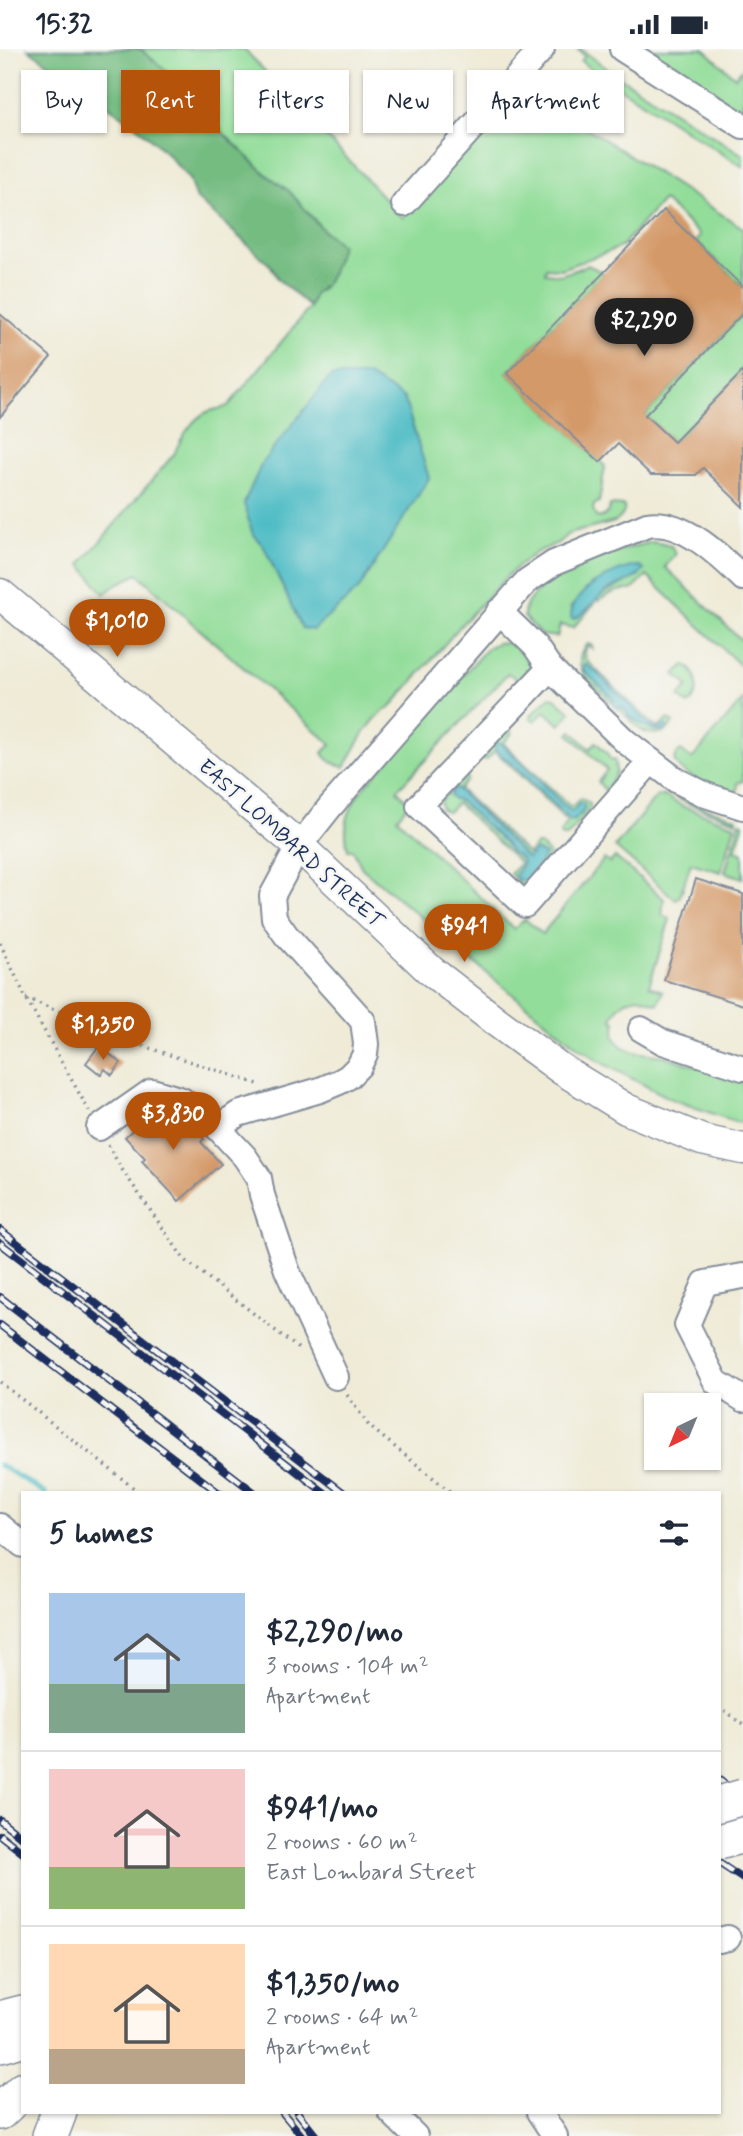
<!DOCTYPE html>
<html lang="en">
<head>
<meta charset="utf-8">
<style>
	body { margin:0; font-family:Mynerve,sans-serif; background:#f2f2f3; color:#1f2937; height:100vh; display:flex; flex-direction:column; font-size:26px; white-space:nowrap }
	* { box-sizing:border-box; margin:0 }
	p { font-size:23px; color:#747a83 }
	.icon { flex:none; width:38px; height:38px; fill:none; stroke:currentColor; stroke-width:2; stroke-linecap:round; stroke-linejoin:round }
	.map { position:relative; flex:1; overflow:hidden }
	.side { position:absolute; left:21px; top:1442px; width:700px; height:623px; display:flex; flex-direction:column; background:#fff; border-radius:0px; box-shadow:0 2px 5px #0004 }
	.side>* { flex:none }
	.hud { position:absolute; left:21px; top:21px; width:702px; height:63px; display:flex; gap:14px }
	.needle { width:46px; rotate:223deg }
	.controls { position:absolute; left:644px; top:1344px; display:grid; gap:14px }
	.controls a { display:grid; place-items:center; width:77px; height:77px; border-radius:0px; background:#fff; box-shadow:0 2px 5px #0004; font-size:35px }
	.price { position:absolute; translate:-50% -60px; padding:0 16px; border-radius:24px; background:#b45309; color:#fff; font-size:23px; line-height:46px; filter:drop-shadow(0 2px 4px #0008) }
	.price::after { content:''; position:absolute; left:50%; top:42px; width:21px; height:16px; margin-left:-10px; background:inherit; clip-path:polygon(0 0,100% 0,50% 100%) }
	.price.active { background:#222; color:#fff }
	ul { padding:0; list-style:none }
	li { display:flex; align-items:center; gap:21px; height:175px; padding:0 28px }
	li+li { border-top:2px solid #e0e1e3 }
	li span { display:grid; place-items:center; flex:none; width:196px; height:140px; border-radius:0px; color:#555 }
	li>.icon { margin-inline-start:auto }
	span .icon { width:84px; height:84px; fill:#fffc; stroke-width:1 }
	li b { font-size:30px }
	h2 { display:flex; justify-content:space-between; align-items:center; height:84px; padding:0 28px; font-size:30px }
	.pill { padding:0 24px; border-radius:0px; background:#fff; box-shadow:0 2px 5px #0004; font-size:24px; line-height:63px }
	.pill.active { background:#b45309; color:#fff }
	.status { display:flex; justify-content:space-between; align-items:center; height:49px; padding:0 35px; background:#fff; direction:ltr }
	.status svg { height:19px; fill:currentColor }
	.map>svg:first-child { display:block }
</style>
</head>
<body>
<div class="status"><b>15:32</b><svg viewBox="0 0 49 12"><path d="M0 12V9h3v3zM5 12V6h3v6zM10 12V3h3v9zM15 12V0h3v12zM26 1h20v11H26zM47 4h2v5h-2z"/></svg></div>
<div class="map">
<svg width="743" height="2087" viewBox="0 0 743 2087">
	<rect width="100%" height="100%" fill="#f6f6f2"/>
	<filter id="ink" filterUnits="userSpaceOnUse"><feTurbulence type="fractalNoise" baseFrequency=".0143" numOctaves="2"/><feDisplacementMap in="SourceGraphic" scale="14" xChannelSelector="R" yChannelSelector="G"/><feConvolveMatrix kernelMatrix="1 2 1 2 8 2 1 2 1" color-interpolation-filters="sRGB"/></filter>
	<filter id="wash" filterUnits="userSpaceOnUse"><feTurbulence type="fractalNoise" baseFrequency=".00686" numOctaves="4" result="noise"/><feDisplacementMap in="SourceGraphic" scale="28" xChannelSelector="R" yChannelSelector="G"/><feGaussianBlur stdDeviation="1.57" result="paint"/><feColorMatrix in="noise" values="0 0 0 0 0 0 0 0 0 0 0 0 0 0 0 0 0 1.4 0 .05"/><feComposite in="paint" operator="in"/></filter>
	<g filter="url(#wash)">
		<rect width="100%" height="100%" fill="#efebd7"/>
		<!-- green -->
		<g fill="#92dd99" stroke="#56867c" stroke-width="2" fill-rule="evenodd">
			<path d="M 140,0 L 244,0 L 403,169 L 524,31 L 549,54 L 565,65 L 743,179 L 743,238 L 696,192 L 700,186 L 663,151 L 621,198 L 561,220 L 546,219 L 545,224 L 561,226 L 588,216 L 604,224 L 507,324 L 605,417 L 599,453 L 594,456 L 593,460 L 596,468 C 604,470 609,464 610,456 L 624,457 C 626,464 620,469 615,473 L 568,485 L 558,494 L 535,504 L 525,512 L 509,525 L 462,575 L 390,659 C 373,664 353,703 345,718 C 336,716 327,712 323,704 L 331,695 L 200,581 L 138,525 L 117,535 L 104,545 L 81,515 L 175,404 C 179,391 194,368 207,363 C 214,360 222,360 229,356 L 302,268 L 310,258 L 315,244 L 322,240 L 335,215 L 324,182 L 289,142 L 267,126 L 223,84 L 193,45 Z"/>
			<path d="M 581,0 L 613,24 L 743,106 L 743,118 L 592,21 L 581,12 L 585,7 L 578,1 Z"/>
			<path d="M 648,0 L 704,0 L 735,28 L 743,19 L 743,64 L 647,2 Z"/>
			<path d="M 743,264 L 743,322 L 674,393 L 645,366 Z"/>
			<path d="M 654,493 L 671,497 L 676,505 L 665,518 L 743,593 L 743,619 L 647,527 L 632,541 C 619,540 610,544 599,552 L 596,550 C 611,537 631,536 644,521 L 630,518 L 590,536 L 571,558 L 588,557 L 594,552 L 595,554 L 573,579 L 560,576 L 557,588 L 541,586 L 524,568 C 521,531 624,498 654,493 Z"/>
			<path d="M 507,593 L 522,599 L 532,613 L 530,622 L 520,633 L 508,624 L 397,741 L 409,754 L 397,769 L 514,880 L 525,870 L 542,885 L 604,810 L 610,814 L 615,808 L 664,850 L 662,866 L 670,870 L 649,937 L 663,942 L 658,955 L 640,948 C 627,949 617,957 612,970 L 616,972 L 614,987 L 621,997 L 634,1003 L 664,1007 L 743,1031 L 743,1072 L 739,1074 L 671,1050 L 600,1013 L 579,999 L 500,935 L 362,819 L 353,801 L 348,801 C 343,778 347,764 359,744 L 487,599 L 497,594 Z"/>
			<path d="M 587,595 L 592,596 L 593,600 L 589,597 L 586,598 L 586,602 L 583,603 L 586,607 L 584,609 L 657,679 L 669,670 L 673,674 C 666,686 653,687 642,682 L 585,628 C 578,617 578,606 587,595 Z"/>
			<path d="M 685,616 C 700,624 701,645 688,656 L 679,648 L 688,637 L 675,625 Z"/>
			<path d="M 550,648 L 555,649 L 571,663 L 560,676 L 545,662 L 535,672 L 531,670 L 531,666 Z"/>
			<path d="M 743,651 L 743,732 L 738,734 L 737,745 C 719,739 682,730 674,711 L 677,705 L 681,702 L 692,710 Z"/>
			<path d="M 508,679 L 510,680 L 512,684 L 503,694 L 571,758 L 581,749 L 590,755 L 590,760 L 567,788 L 562,788 L 560,784 L 568,773 L 495,702 L 486,711 L 481,710 L 480,708 ZM 502,695 L 565,758 L 572,763 L 580,754 L 583,763 L 578,768 L 570,771 L 508,711 L 497,703 Z"/>
			<path d="M 572,682 L 590,700 L 596,693 L 607,704 L 611,712 L 615,711 L 616,724 L 608,740 L 605,741 L 598,733 L 607,721 L 569,685 Z"/>
			<path d="M 466,725 L 467,731 L 459,740 L 528,805 L 536,796 L 540,796 L 549,805 L 549,809 L 525,837 L 521,837 L 510,825 L 520,814 L 457,754 L 448,763 L 441,760 L 440,752 ZM 457,740 L 527,809 L 536,802 L 542,811 L 526,831 L 515,826 L 523,813 C 518,806 510,802 505,794 L 460,752 Z"/>
			<path d="M 668,741 L 687,752 L 737,769 L 737,772 L 691,756 L 666,743 Z"/>
			<path d="M 663,746 L 684,758 L 735,776 L 721,823 L 691,814 L 680,847 L 676,851 L 615,798 L 657,747 L 662,748 Z"/>
			<path d="M 740,773 L 743,774 L 743,777 L 735,801 L 743,804 L 743,829 L 725,823 Z"/>
		</g>
		<!-- forest -->
		<path fill="#75bc81" stroke="#487670" stroke-width="2" d="M 28,0 L 140,0 L 193,45 L 223,84 L 267,126 L 289,142 L 324,182 L 341,196 C 336,213 331,235 315,244 L 310,258 L 278,230 L 271,217 L 195,148 L 189,130 L 168,106 L 137,77 Z"/>
		<!-- water -->
		<g fill="#4dbcc5" stroke="#347692" stroke-width="2">
			<path d="M 331,327 L 368,327 L 404,349 L 429,429 L 359,540 L 313,581 L 302,579 L 264,498 L 252,483 L 244,454 L 262,414 Z"/>
			<path d="M 639,517 L 644,521 C 633,533 622,533 609,540 C 596,548 587,564 574,570 L 571,569 C 570,542 615,519 639,517 Z"/>
			<path d="M 585,615 L 596,623 L 651,677 L 658,680 L 665,676 L 668,680 L 665,683 L 664,681 C 650,685 640,672 628,667 L 628,664 L 620,657 L 617,659 L 612,654 L 614,650 L 584,622 L 583,619 Z"/>
			<path d="M 495,693 L 502,695 L 571,763 L 580,754 L 583,754 L 585,759 C 582,764 578,768 573,772 L 570,771 L 508,711 L 497,703 L 493,695 Z"/>
			<path d="M 453,739 L 457,740 L 527,809 L 536,801 L 545,806 C 539,816 533,823 526,831 L 518,831 L 515,826 L 523,814 L 520,808 L 511,803 L 505,794 L 460,752 L 453,750 L 450,746 Z"/>
		</g>
		<g fill="none" stroke-linecap="round" stroke-linejoin="round">
			<!-- stream -->
			<path stroke="#4dbcc5" stroke-width="5" d="M 0,1416 L 45,1444"/>
		</g>
		<g id="blocks">
			<!-- building -->
			<g fill="#d49967">
				<path d="M 664,161 L 743,238 L 743,264 L 645,366 L 674,393 L 743,322 L 743,458 L 703,419 L 696,426 L 651,426 L 618,395 L 600,413 L 507,324 Z"/>
				<path d="M 0,265 L 51,308 L 0,368 Z"/>
				<path d="M 696,830 L 743,845 L 743,956 L 664,931 Z"/>
				<path d="M 99,997 L 121,1014 L 112,1026 L 105,1020 L 101,1026 L 86,1014 Z"/>
				<path d="M 156,1059 L 174,1064 L 183,1074 L 185,1072 L 196,1081 L 204,1090 L 201,1093 L 221,1115 L 179,1152 L 142,1112 L 145,1109 L 125,1088 Z"/>
			</g>
		</g>
	</g>
	<g filter="url(#ink)">
		<use href="#blocks" fill-opacity="0" stroke="#858d9a" stroke-width="2"/>
		<g fill="none" stroke-linecap="round" stroke-linejoin="round">
			<!-- minor casing -->
			<g stroke="#858d9a" stroke-width="28">
				<g id="minor">
					<path d="M 622,0 L 743,77"/>
					<path d="M 404,155 L 542,0"/>
					<path d="M 499,562 L 535,597 L 550,619 L 625,692 L 651,712 L 676,731 L 706,746 L 743,758"/>
					<path d="M 550,619 L 419,757 L 525,856 L 651,712"/>
					<path d="M 641,980 L 663,993 L 743,1019"/>
					<path d="M 99,1079 L 152,1042 L 182,1051 L 218,1079 L 238,1065 L 320,1041 L 339,1033 L 348,1028 L 359,1017 L 365,1005 L 366,995 L 363,972 L 286,886 L 274,869 L 272,847 L 299,797 L 330,758 L 527,532 L 554,514 L 647,476 C 682,469 721,508 743,529"/>
					<path d="M 218,1079 L 245,1108 L 259,1129 L 262,1146 L 287,1221 L 336,1328"/>
					<path d="M 743,1227 L 705,1234 L 687,1276 L 716,1333 L 743,1350"/>
					<path d="M 0,1477 L 23,1496"/>
					<path d="M 719,1891 L 728,1889"/>
					<path d="M 391,2063 L 415,2087"/>
					<path d="M 539,2063 L 555,2087"/>
				</g>
			</g>
			<!-- major casing -->
			<g stroke="#858d9a" stroke-width="33">
				<path id="major" d="M 0,545 L 299,797 L 430,921 L 497,973 L 561,1020 L 626,1060 L 702,1091 L 743,1100"/>
			</g>
			<!-- highway casing -->
			<g stroke="#858d9a" stroke-width="38">
				<g id="highway">
					<path d="M 0,1970 L 23,1964"/>
					<path d="M 0,1996 L 23,1989"/>
					<path d="M 0,2063 L 23,2041"/>
					<path d="M 50,2087 L 59,2063"/>
				</g>
			</g>
			<!-- path -->
			<g stroke="#858d9a" stroke-width="3.5" stroke-dasharray="2 5" stroke-linecap="butt">
				<path d="M 0,894 L 26,949 L 89,1062"/>
				<path d="M 26,949 L 149,999 L 261,1036"/>
				<path d="M 108,1096 L 121,1119 L 184,1210 L 299,1300"/>
				<path d="M 0,1333 L 140,1444"/>
				<path d="M 347,1346 L 369,1377 L 452,1444"/>
				<path d="M 719,1657 L 743,1676"/>
			</g>
			<!-- minor -->
			<use href="#minor" stroke="#fff" stroke-width="24"/>
			<!-- major -->
			<use href="#major" stroke="#fff" stroke-width="30"/>
			<!-- highway -->
			<use href="#highway" stroke="#fff" stroke-width="35"/>
			<!-- rail casing -->
			<g stroke="#1b2f5e" stroke-width="8">
				<g id="rail">
					<path d="M 0,1181 L 344,1444"/>
					<path d="M 0,1194 L 325,1444"/>
					<path d="M 0,1248 L 255,1444"/>
					<path d="M 0,1276 L 219,1444"/>
					<path d="M 719,1731 L 743,1749"/>
					<path d="M 719,1746 L 743,1763"/>
					<path d="M 0,1771 L 23,1789"/>
					<path d="M 719,1783 L 743,1798"/>
					<path d="M 0,1786 L 23,1804"/>
					<path d="M 719,1814 L 743,1830"/>
					<path d="M 282,2063 L 302,2087"/>
					<path d="M 297,2063 L 316,2087"/>
				</g>
			</g>
			<!-- rail -->
			<use href="#rail" stroke="#f6f6f2" stroke-width="5" stroke-dasharray="16" stroke-linecap="butt"/>
			<!-- highway-bridge casing -->
			<g stroke="#858d9a" stroke-width="38" stroke-linecap="butt">
				<g id="highway-bridge">
					<path d="M 719,1755 L 743,1748"/>
					<path d="M 719,1793 L 743,1786"/>
				</g>
			</g>
			<!-- highway-bridge -->
			<use href="#highway-bridge" stroke="#fff" stroke-width="35"/>
		</g>
	</g>
	<g text-anchor="middle" dominant-baseline="central" stroke-width="5" stroke-linejoin="round" paint-order="stroke">
		<!-- street labels -->
		<g font-size="21" fill="#1b2f5e" stroke="#f6f6f2">
			<text transform="translate(291 795) rotate(42)">EAST LOMBARD STREET</text>
		</g>
	</g>
</svg>
<div class="controls">
<a><svg class="needle" viewBox="-14 -14 28 28"><path d="M0-13l5 13h-10z" fill="#e53935"/><path d="M0 13l5-13h-10z" fill="#747a83"/></svg></a>
</div>
<b class="price active" style="left:644px;top:309px">$2,290</b>
<b class="price" style="left:117px;top:610px">$1,010</b>
<b class="price" style="left:464px;top:915px">$941</b>
<b class="price" style="left:103px;top:1013px">$1,350</b>
<b class="price" style="left:173px;top:1103px">$3,830</b>
<div class="hud">
<a class="pill">Buy</a>
<a class="pill active">Rent</a>
<a class="pill">Filters</a>
<a class="pill">New</a>
<a class="pill">Apartment</a>
</div>
<section class="side">
<h2>5 homes<svg class="icon" aria-label="filters" viewBox="0 0 24 24"><path d="M4 7h16M4 17h16"/><circle cx="9" cy="7" r="2"/><circle cx="15" cy="17" r="2"/></svg></h2>
<ul>
<li><span style="background:linear-gradient(#a9c7e8 65%,#7fa58c 0)"><svg class="icon" aria-label="home" viewBox="0 0 24 24"><path d="M3 11l9-7 9 7M6 9v11h12V9"/></svg></span><div><b>$2,290/mo</b><p>3 rooms · 104 m²</p><p>Apartment</p></div></li>
<li><span style="background:linear-gradient(#f6c9c9 70%,#8fb573 0)"><svg class="icon" aria-label="home" viewBox="0 0 24 24"><path d="M3 11l9-7 9 7M6 9v11h12V9"/></svg></span><div><b>$941/mo</b><p>2 rooms · 60 m²</p><p>East Lombard Street</p></div></li>
<li><span style="background:linear-gradient(#ffd9b3 75%,#b9a48a 0)"><svg class="icon" aria-label="home" viewBox="0 0 24 24"><path d="M3 11l9-7 9 7M6 9v11h12V9"/></svg></span><div><b>$1,350/mo</b><p>2 rooms · 64 m²</p><p>Apartment</p></div></li>
</ul>
</section>
</div>
</body>
</html>
